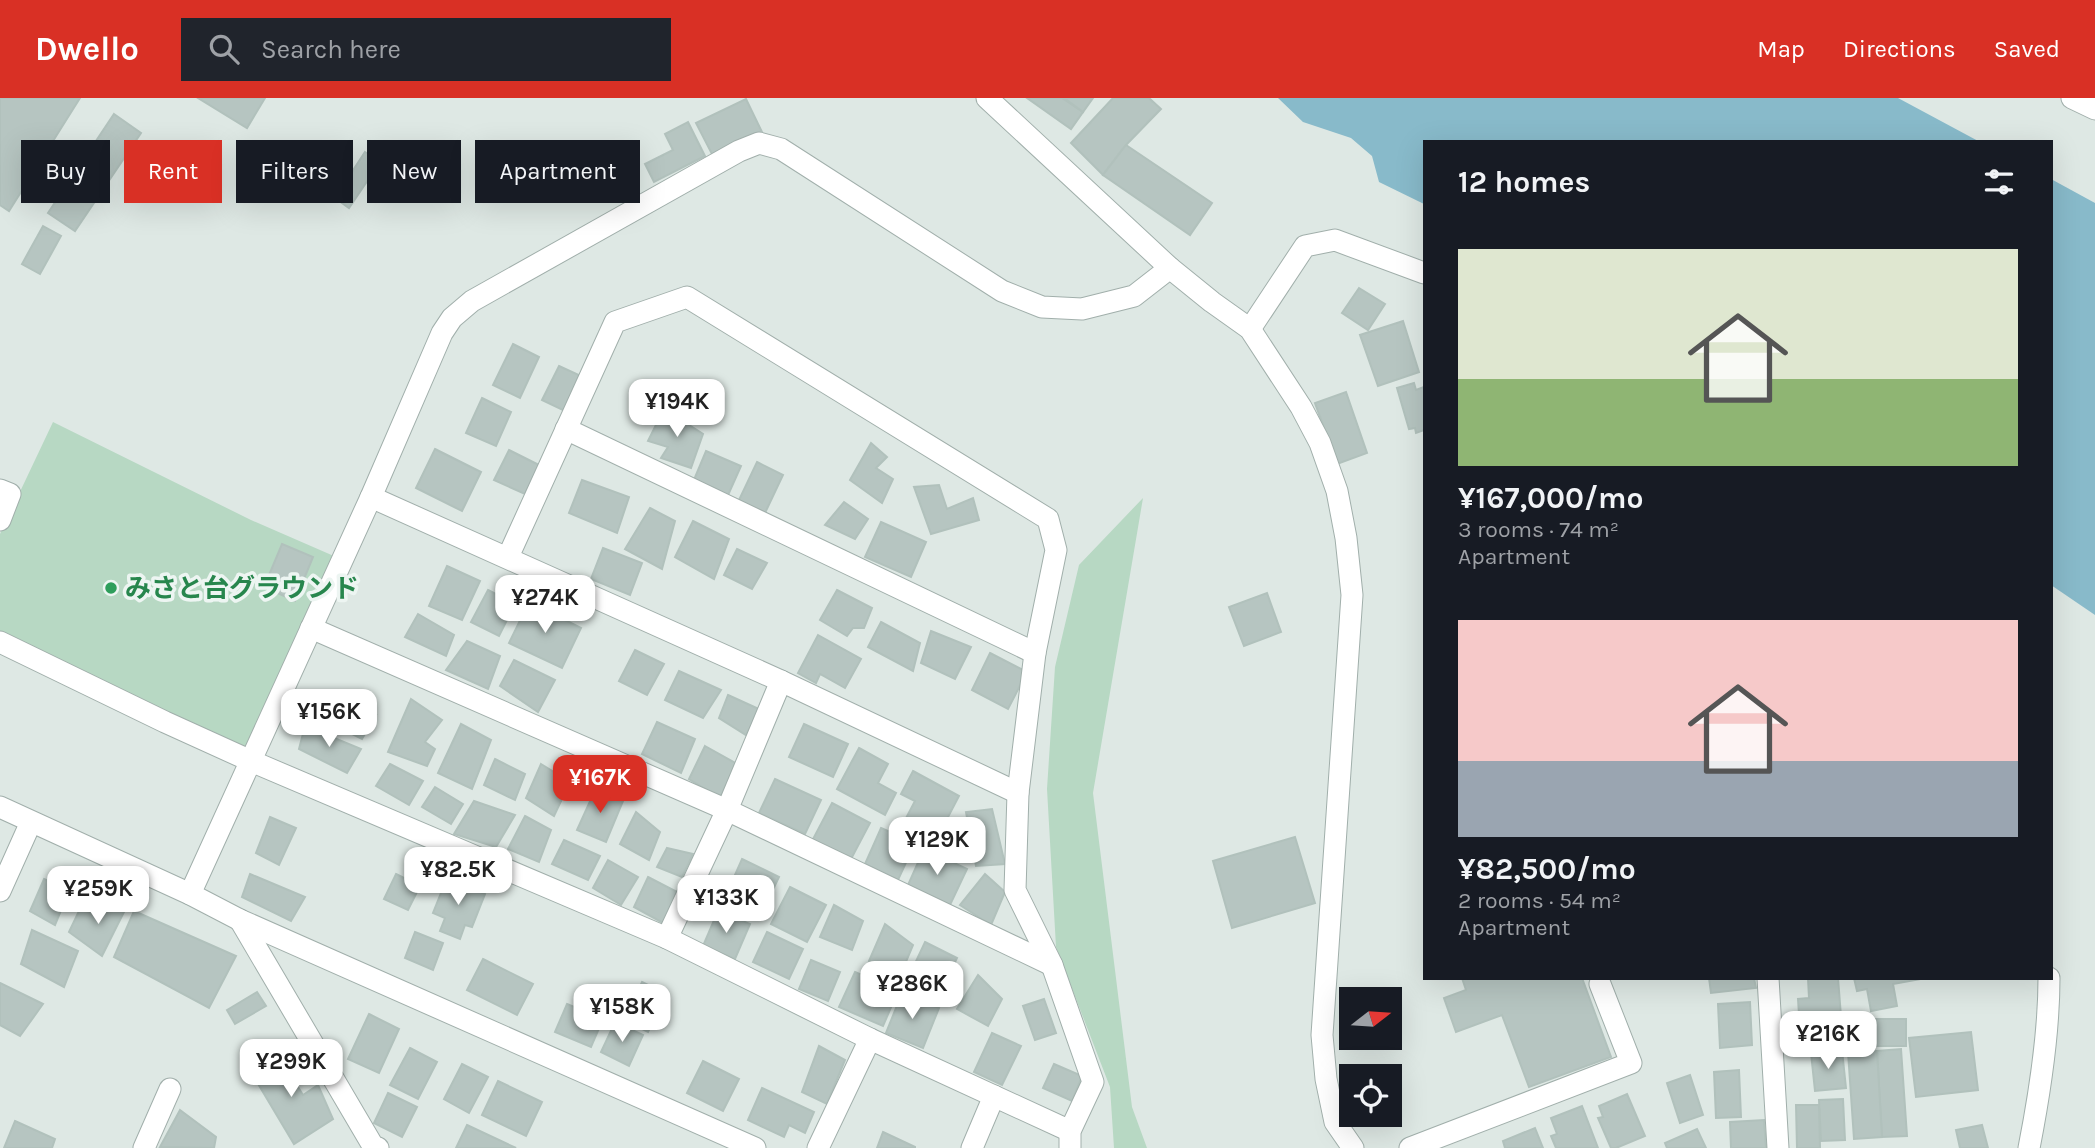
<!DOCTYPE html>
<html lang="en">
<head>
<meta charset="utf-8">
<style>
	body { margin:0; font-family:Karla,"Noto Sans JP",sans-serif; background:#20242c; color:#f1f3f6; height:100vh; display:flex; flex-direction:column; font-size:26px; white-space:nowrap }
	* { box-sizing:border-box; margin:0 }
	p { font-size:23px; color:#9ea1a6 }
	.icon { flex:none; width:38px; height:38px; fill:none; stroke:currentColor; stroke-width:2; stroke-linecap:round; stroke-linejoin:round }
	.map { position:relative; flex:1; overflow:hidden }
	.side { position:absolute; left:1423px; top:42px; width:630px; height:840px; display:flex; flex-direction:column; background:#171b24; border-radius:0px; box-shadow:0 7px 28px #0002 }
	.side>* { flex:none }
	.guide { position:absolute; left:21px; top:42px; width:665px; height:63px; display:flex; gap:14px }
	.needle { width:46px; rotate:73deg }
	.buttons { position:absolute; left:1339px; top:889px; display:grid; gap:14px }
	.buttons a { display:grid; place-items:center; width:63px; height:63px; border-radius:0px; background:#171b24; box-shadow:0 7px 28px #0002; font-size:35px }
	.price { position:absolute; translate:-50% -60px; padding:0 16px; border-radius:14px; background:#fff; color:#222; font-size:23px; line-height:46px; filter:drop-shadow(0 2px 4px #0008) }
	.price::after { content:''; position:absolute; left:50%; top:42px; width:21px; height:16px; margin-left:-10px; background:inherit; clip-path:polygon(0 0,100% 0,50% 100%) }
	.price.on { background:#d93025; color:#fff }
	ul { padding:0; list-style:none }
	li { display:grid; align-content:center; gap:14px; height:371px; padding:0 35px }
	li span { display:grid; place-items:center; height:217px; border-radius:0px; color:#555 }
	li>.icon { margin-inline-start:auto }
	span .icon { width:126px; height:126px; fill:#fffc; stroke-width:1 }
	li b { font-size:30px }
	h2 { display:flex; justify-content:space-between; align-items:center; height:84px; padding:0 35px; font-size:30px }
	.pill { padding:0 24px; border-radius:0px; background:#171b24; box-shadow:0 7px 28px #0002; font-size:24px; line-height:63px }
	.pill.on { background:#d93025; color:#fff }
	header { display:flex; align-items:center; gap:42px; box-sizing:border-box; height:98px; padding:0 35px; background:#d93025; color:#fff }
	header strong { font-size:33px }
	nav { display:flex; gap:38px; margin-inline-start:auto; font-size:24px }
	.search { width:490px; height:63px; background:#20242c; display:flex; align-items:center; gap:18px; box-sizing:border-box; padding:0 24px; border-radius:0px; color:#9ea1a6; font-size:26px }
	.map>svg:first-child { display:block }
</style>
</head>
<body>
<header>
<strong>Dwello</strong>
<div class="search"><svg class="icon" aria-label="search" viewBox="0 0 24 24"><circle cx="10" cy="10" r="6"/><path d="M15 15l6 6"/></svg>Search here</div>
<nav><a>Map</a><a>Directions</a><a>Saved</a></nav>
</header>
<div class="map">
<svg width="2095" height="1050" viewBox="0 0 2095 1050">
	<rect width="100%" height="100%" fill="#dee8e4"/>
	<!-- green -->
	<g fill="#b7d8c3">
		<path d="M 53,324 L 251,422 L 343,462 L 251,663 L 0,544 L 0,436 Z"/>
		<path d="M 1143,400 L 1093,695 L 1132,1009 L 1147,1050 L 1114,1050 L 1110,989 L 1056,849 L 1047,691 L 1055,569 L 1079,467 Z"/>
	</g>
	<!-- water -->
	<g fill="#88baca">
		<path d="M 1278,0 L 1898,0 L 1980,44 L 1424,44 L 1424,106 L 1379,84 L 1372,58 L 1351,40 L 1303,24 Z"/>
		<path d="M 2051,81 L 2095,105 L 2095,517 L 2051,487 Z"/>
	</g>
	<!-- building -->
	<g fill="#b6c5c1" stroke="#b1c1bc" stroke-width="2">
		<path d="M 0,0 L 80,0 L 9,113 L 0,107 Z"/>
		<path d="M 198,0 L 265,0 L 247,30 Z"/>
		<path d="M 1027,0 L 1062,0 L 1083,14 L 1071,31 Z"/>
		<path d="M 1064,0 L 1093,0 L 1083,14 Z"/>
		<path d="M 1113,0 L 1149,0 L 1161,11 L 1126,47 L 1103,77 L 1071,45 Z"/>
		<path d="M 746,1 L 762,34 L 713,58 L 696,25 Z"/>
		<path d="M 114,16 L 141,35 L 75,133 L 48,115 Z"/>
		<path d="M 688,24 L 705,58 L 654,84 L 645,66 L 673,52 L 665,36 Z"/>
		<path d="M 1126,47 L 1212,105 L 1190,137 L 1103,77 Z"/>
		<path d="M 365,54 L 380,64 L 349,110 L 335,100 Z"/>
		<path d="M 43,128 L 61,138 L 40,176 L 22,166 Z"/>
		<path d="M 1359,190 L 1385,206 L 1368,232 L 1342,215 Z"/>
		<path d="M 1403,223 L 1419,274 L 1378,288 L 1360,237 Z"/>
		<path d="M 513,246 L 539,259 L 520,300 L 493,287 Z"/>
		<path d="M 559,268 L 583,279 L 567,314 L 542,302 Z"/>
		<path d="M 1414,285 L 1416,292 L 1424,289 L 1424,332 L 1416,335 L 1415,330 L 1409,331 L 1397,290 Z"/>
		<path d="M 1346,294 L 1367,355 L 1337,366 L 1315,305 Z"/>
		<path d="M 482,300 L 511,314 L 496,348 L 466,335 Z"/>
		<path d="M 664,311 L 703,336 L 691,370 L 661,360 L 668,349 L 648,343 Z"/>
		<path d="M 871,345 L 887,359 L 876,370 L 893,381 L 882,405 L 850,382 Z"/>
		<path d="M 435,351 L 481,374 L 462,413 L 416,390 Z"/>
		<path d="M 509,352 L 539,367 L 525,396 L 494,382 Z"/>
		<path d="M 706,353 L 741,368 L 725,404 L 691,389 Z"/>
		<path d="M 757,364 L 783,377 L 765,415 L 739,402 Z"/>
		<path d="M 582,382 L 629,399 L 617,435 L 569,415 Z"/>
		<path d="M 939,387 L 947,411 L 973,400 L 979,422 L 931,436 L 914,389 Z"/>
		<path d="M 844,404 L 868,421 L 855,441 L 825,427 Z"/>
		<path d="M 650,410 L 675,423 L 662,471 L 625,451 Z"/>
		<path d="M 693,423 L 729,441 L 714,481 L 675,459 Z"/>
		<path d="M 881,424 L 926,444 L 911,479 L 865,459 Z"/>
		<path d="M 282,446 L 313,459 L 295,503 L 264,489 Z"/>
		<path d="M 603,450 L 642,465 L 630,497 L 591,481 Z"/>
		<path d="M 737,451 L 767,465 L 752,491 L 724,477 Z"/>
		<path d="M 447,468 L 480,483 L 462,522 L 429,508 Z"/>
		<path d="M 488,492 L 515,506 L 499,538 L 471,524 Z"/>
		<path d="M 837,492 L 872,510 L 864,530 L 853,530 L 847,538 L 820,522 Z"/>
		<path d="M 1267,495 L 1281,534 L 1244,548 L 1229,509 Z"/>
		<path d="M 529,504 L 581,530 L 562,570 L 509,545 Z"/>
		<path d="M 418,516 L 454,537 L 446,558 L 405,539 Z"/>
		<path d="M 881,524 L 920,545 L 913,573 L 868,549 Z"/>
		<path d="M 931,533 L 971,549 L 955,581 L 921,565 Z"/>
		<path d="M 818,537 L 861,561 L 845,590 L 820,576 L 816,585 L 798,575 Z"/>
		<path d="M 467,543 L 500,558 L 488,591 L 446,572 Z"/>
		<path d="M 635,552 L 664,566 L 647,597 L 619,583 Z"/>
		<path d="M 990,555 L 1027,574 L 1008,611 L 972,592 Z"/>
		<path d="M 514,562 L 555,582 L 538,614 L 500,588 Z"/>
		<path d="M 679,573 L 721,592 L 703,620 L 665,602 Z"/>
		<path d="M 321,594 L 376,617 L 362,641 L 314,617 Z"/>
		<path d="M 728,597 L 761,612 L 746,637 L 719,620 Z"/>
		<path d="M 411,601 L 442,622 L 425,644 L 435,651 L 427,668 L 388,654 Z"/>
		<path d="M 657,624 L 695,641 L 681,675 L 642,656 Z"/>
		<path d="M 461,626 L 491,642 L 472,691 L 438,675 Z"/>
		<path d="M 804,626 L 848,646 L 833,679 L 789,659 Z"/>
		<path d="M 305,628 L 361,651 L 347,675 L 299,651 Z"/>
		<path d="M 705,648 L 737,666 L 720,700 L 689,681 Z"/>
		<path d="M 859,650 L 888,666 L 878,685 L 896,695 L 885,717 L 837,691 Z"/>
		<path d="M 495,661 L 525,676 L 515,702 L 484,687 Z"/>
		<path d="M 390,666 L 423,683 L 409,707 L 376,688 Z"/>
		<path d="M 541,666 L 570,684 L 554,718 L 526,700 Z"/>
		<path d="M 913,673 L 959,698 L 937,740 L 905,722 L 915,703 L 901,696 Z"/>
		<path d="M 775,681 L 821,702 L 805,736 L 759,715 Z"/>
		<path d="M 435,689 L 463,706 L 451,726 L 422,709 Z"/>
		<path d="M 596,690 L 623,703 L 606,744 L 577,732 Z"/>
		<path d="M 474,703 L 515,717 L 496,749 L 454,736 Z"/>
		<path d="M 832,705 L 870,725 L 850,763 L 812,743 Z"/>
		<path d="M 992,711 L 1005,766 L 976,768 L 966,714 Z"/>
		<path d="M 636,714 L 660,734 L 649,762 L 620,746 Z"/>
		<path d="M 525,718 L 551,732 L 539,764 L 508,751 Z"/>
		<path d="M 270,719 L 296,730 L 279,767 L 256,755 Z"/>
		<path d="M 881,730 L 915,745 L 898,782 L 865,766 Z"/>
		<path d="M 1295,739 L 1315,805 L 1232,830 L 1213,763 Z"/>
		<path d="M 564,742 L 600,758 L 588,782 L 552,766 Z"/>
		<path d="M 667,750 L 693,756 L 682,779 L 657,769 Z"/>
		<path d="M 924,751 L 967,771 L 950,807 L 908,787 Z"/>
		<path d="M 742,761 L 779,779 L 759,821 L 723,804 Z"/>
		<path d="M 608,762 L 638,779 L 621,807 L 593,790 Z"/>
		<path d="M 250,776 L 305,799 L 291,823 L 242,799 Z"/>
		<path d="M 396,776 L 420,788 L 408,812 L 384,801 Z"/>
		<path d="M 985,776 L 1005,794 L 991,827 L 960,807 Z"/>
		<path d="M 648,779 L 679,795 L 665,826 L 634,809 Z"/>
		<path d="M 447,780 L 485,796 L 472,829 L 465,827 L 460,841 L 440,833 L 445,820 L 433,815 Z"/>
		<path d="M 44,781 L 69,793 L 55,827 L 30,813 Z"/>
		<path d="M 790,789 L 826,807 L 807,844 L 771,826 Z"/>
		<path d="M 103,799 L 125,812 L 102,858 L 69,834 L 80,811 L 97,816 Z"/>
		<path d="M 834,807 L 863,823 L 852,852 L 820,839 Z"/>
		<path d="M 134,813 L 236,858 L 209,910 L 114,859 Z"/>
		<path d="M 718,813 L 750,826 L 735,861 L 703,848 Z"/>
		<path d="M 885,826 L 913,847 L 900,878 L 869,863 Z"/>
		<path d="M 32,832 L 78,853 L 64,889 L 21,866 Z"/>
		<path d="M 415,834 L 443,845 L 433,872 L 405,860 Z"/>
		<path d="M 767,834 L 803,851 L 789,881 L 753,864 Z"/>
		<path d="M 925,844 L 957,860 L 943,889 L 911,874 Z"/>
		<path d="M 483,861 L 533,886 L 517,917 L 467,892 Z"/>
		<path d="M 811,862 L 840,874 L 828,903 L 799,891 Z"/>
		<path d="M 855,874 L 898,893 L 883,928 L 839,909 Z"/>
		<path d="M 978,877 L 1002,901 L 988,928 L 957,911 Z"/>
		<path d="M 1462,880 L 1582,880 L 1611,959 L 1529,989 L 1502,917 L 1456,934 L 1444,900 L 1466,892 Z"/>
		<path d="M 1709,880 L 1754,880 L 1756,890 L 1711,895 Z"/>
		<path d="M 1808,880 L 1838,880 L 1843,944 L 1801,947 L 1798,901 L 1809,900 Z"/>
		<path d="M 1854,880 L 1926,880 L 1893,886 L 1897,908 L 1871,913 L 1867,891 L 1857,893 Z"/>
		<path d="M 642,884 L 666,896 L 648,934 L 624,922 Z"/>
		<path d="M 0,885 L 43,906 L 20,938 L 0,927 Z"/>
		<path d="M 257,894 L 266,908 L 235,926 L 227,912 Z"/>
		<path d="M 902,895 L 939,910 L 923,950 L 886,935 Z"/>
		<path d="M 1044,901 L 1056,935 L 1035,942 L 1023,908 Z"/>
		<path d="M 1750,904 L 1752,947 L 1720,950 L 1718,906 Z"/>
		<path d="M 567,906 L 603,921 L 591,949 L 555,934 Z"/>
		<path d="M 369,916 L 399,931 L 379,975 L 348,961 Z"/>
		<path d="M 1862,921 L 1906,921 L 1906,948 L 1847,948 L 1847,926 L 1862,926 Z"/>
		<path d="M 615,924 L 643,937 L 629,968 L 601,954 Z"/>
		<path d="M 1971,934 L 1978,992 L 1916,999 L 1909,940 Z"/>
		<path d="M 992,935 L 1021,948 L 1002,987 L 974,974 Z"/>
		<path d="M 819,948 L 845,962 L 827,1006 L 802,994 Z"/>
		<path d="M 410,950 L 437,964 L 418,1001 L 390,987 Z"/>
		<path d="M 1901,951 L 1907,1038 L 1882,1039 L 1877,953 Z"/>
		<path d="M 1842,952 L 1846,990 L 1815,993 L 1811,955 Z"/>
		<path d="M 1877,953 L 1882,1039 L 1854,1041 L 1848,954 Z"/>
		<path d="M 276,954 L 303,997 L 318,987 L 333,1021 L 294,1046 L 248,969 Z"/>
		<path d="M 703,963 L 739,981 L 723,1013 L 687,995 Z"/>
		<path d="M 462,966 L 488,979 L 469,1015 L 444,1001 Z"/>
		<path d="M 1054,966 L 1082,978 L 1072,1003 L 1043,990 Z"/>
		<path d="M 1739,972 L 1741,1019 L 1716,1020 L 1714,974 Z"/>
		<path d="M 1690,977 L 1703,1017 L 1680,1025 L 1667,985 Z"/>
		<path d="M 498,983 L 542,1004 L 526,1038 L 482,1017 Z"/>
		<path d="M 762,990 L 814,1014 L 805,1035 L 789,1027 L 784,1039 L 748,1022 Z"/>
		<path d="M 388,995 L 417,1009 L 402,1039 L 374,1025 Z"/>
		<path d="M 1627,996 L 1645,1038 L 1616,1050 L 1611,1050 L 1598,1020 L 1603,1019 L 1599,1008 Z"/>
		<path d="M 1843,1001 L 1845,1042 L 1821,1043 L 1819,1002 Z"/>
		<path d="M 1796,1007 L 1819,1007 L 1820,1050 L 1797,1050 Z"/>
		<path d="M 1582,1008 L 1598,1050 L 1556,1050 L 1551,1038 L 1557,1036 L 1551,1020 Z"/>
		<path d="M 180,1012 L 216,1039 L 214,1050 L 160,1049 Z"/>
		<path d="M 1764,1022 L 1766,1050 L 1731,1050 L 1730,1024 Z"/>
		<path d="M 15,1023 L 55,1041 L 52,1050 L 4,1050 Z"/>
		<path d="M 467,1027 L 516,1050 L 456,1050 Z"/>
		<path d="M 1982,1027 L 1988,1050 L 1960,1050 L 1956,1032 Z"/>
		<path d="M 1535,1030 L 1543,1050 L 1505,1050 L 1503,1043 Z"/>
		<path d="M 1697,1031 L 1706,1050 L 1667,1050 L 1665,1045 Z"/>
		<path d="M 883,1034 L 915,1049 L 915,1050 L 877,1050 Z"/>
	</g>
	<g fill="none" stroke-linecap="round" stroke-linejoin="round">
		<!-- minor casing -->
		<g stroke="#a1afab" stroke-width="23">
			<g id="minor">
				<path d="M 2072,0 L 2095,11"/>
				<path d="M 1250,231 L 1305,148 L 1335,142 L 1424,175"/>
				<path d="M 566,331 L 1035,555"/>
				<path d="M 0,392 L 10,396 L 0,422"/>
				<path d="M 371,399 L 781,583 L 1018,695"/>
				<path d="M 508,459 L 615,224 L 687,199 L 1048,421 L 1056,452 L 1035,555 L 1018,695 L 1015,792 L 1052,867 L 1093,984 L 1070,1033 L 1070,1050"/>
				<path d="M 311,530 L 727,712 L 1052,867"/>
				<path d="M 0,544 L 165,624 L 251,663 L 667,840 L 870,941 L 1070,1033"/>
				<path d="M 0,793 L 31,724"/>
				<path d="M 190,796 L 371,399 L 442,235 L 452,220 L 472,203 L 739,53 L 759,45 L 781,51 L 1002,193 L 1042,209 L 1082,211 L 1134,198 L 1170,170 L 1212,204 L 1250,231 L 1301,309 L 1320,345 L 1337,393 L 1346,440 L 1352,497 L 1322,937 L 1326,981 L 1335,1024 L 1353,1050"/>
				<path d="M 240,822 L 373,1048 L 378,1050"/>
				<path d="M 667,840 L 727,712 L 781,583"/>
				<path d="M 1768,880 L 1778,1050"/>
				<path d="M 144,1050 L 170,991"/>
				<path d="M 818,1050 L 870,941"/>
				<path d="M 972,1050 L 994,998"/>
				<path d="M 1410,1050 L 1631,965 L 1600,886"/>
				<path d="M 2029,1050 C 2040,994 2049,937 2049,880"/>
			</g>
		</g>
		<!-- tertiary casing -->
		<g stroke="#a1afab" stroke-width="23">
			<g id="tertiary">
				<path d="M 987,0 L 1170,170"/>
				<path d="M 0,709 L 190,796 L 240,822 L 755,1050"/>
			</g>
		</g>
		<!-- minor -->
		<use href="#minor" stroke="#fff" stroke-width="21"/>
		<!-- tertiary -->
		<use href="#tertiary" stroke="#fff" stroke-width="21"/>
	</g>
	<!-- markers -->
	<circle fill="#2e9e5b" stroke="#edf5f2" stroke-width="2.5" cx="111" cy="490" r="7"/>
	<g text-anchor="middle" dominant-baseline="central" stroke-width="7" stroke-linejoin="round" paint-order="stroke">
		<!-- leisure labels -->
		<g font-size="26" font-weight="bold" fill="#27864d" stroke="#edf5f2" text-anchor="start">
			<text x="125" y="490">みさと台グラウンド</text>
		</g>
	</g>
</svg>
<div class="buttons">
<a><svg class="needle" viewBox="-14 -14 28 28"><path d="M0-13l5 13h-10z" fill="#e53935"/><path d="M0 13l5-13h-10z" fill="#9ea1a6"/></svg></a>
<a><svg class="icon" aria-label="locate" viewBox="0 0 24 24"><circle cx="12" cy="12" r="6"/><path d="M12 2v4M12 18v4M2 12h4M18 12h4"/></svg></a>
</div>
<b class="price" style="left:677px;top:341px">¥194K</b>
<b class="price" style="left:545px;top:537px">¥274K</b>
<b class="price" style="left:329px;top:651px">¥156K</b>
<b class="price on" style="left:600px;top:717px">¥167K</b>
<b class="price" style="left:937px;top:779px">¥129K</b>
<b class="price" style="left:458px;top:809px">¥82.5K</b>
<b class="price" style="left:98px;top:828px">¥259K</b>
<b class="price" style="left:726px;top:837px">¥133K</b>
<b class="price" style="left:912px;top:923px">¥286K</b>
<b class="price" style="left:622px;top:946px">¥158K</b>
<b class="price" style="left:1828px;top:973px">¥216K</b>
<b class="price" style="left:291px;top:1001px">¥299K</b>
<div class="guide">
<a class="pill">Buy</a>
<a class="pill on">Rent</a>
<a class="pill">Filters</a>
<a class="pill">New</a>
<a class="pill">Apartment</a>
</div>
<section class="side">
<h2>12 homes<svg class="icon" aria-label="filters" viewBox="0 0 24 24"><path d="M4 7h16M4 17h16"/><circle cx="9" cy="7" r="2"/><circle cx="15" cy="17" r="2"/></svg></h2>
<ul>
<li><span style="background:linear-gradient(#dfe7d0 60%,#8fb573 0)"><svg class="icon" aria-label="home" viewBox="0 0 24 24"><path d="M3 11l9-7 9 7M6 9v11h12V9"/></svg></span><div><b>¥167,000/mo</b><p>3 rooms · 74 m²</p><p>Apartment</p></div></li>
<li><span style="background:linear-gradient(#f6c9c9 65%,#9aa5b1 0)"><svg class="icon" aria-label="home" viewBox="0 0 24 24"><path d="M3 11l9-7 9 7M6 9v11h12V9"/></svg></span><div><b>¥82,500/mo</b><p>2 rooms · 54 m²</p><p>Apartment</p></div></li>
</ul>
</section>
</div>
</body>
</html>
